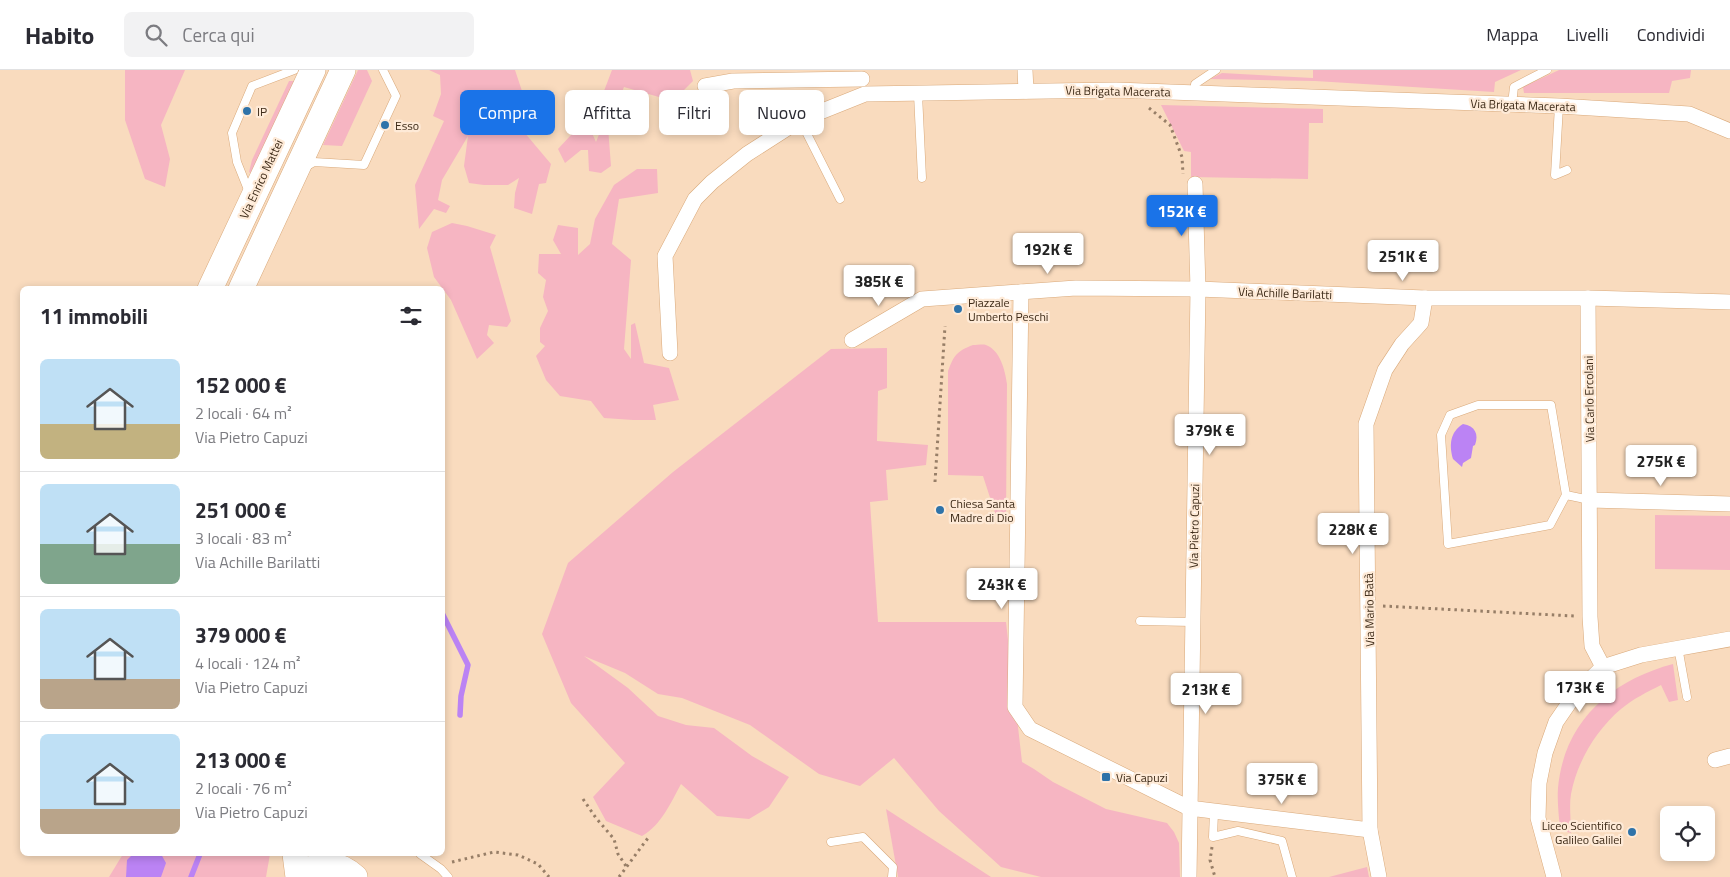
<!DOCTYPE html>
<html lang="it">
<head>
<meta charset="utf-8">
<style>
	body { margin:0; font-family:"Titillium Web",sans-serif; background:#f2f2f3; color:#2b2b33; height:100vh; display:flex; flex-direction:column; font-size:19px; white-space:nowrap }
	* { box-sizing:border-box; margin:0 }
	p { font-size:16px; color:#7c7c81 }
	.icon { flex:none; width:28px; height:28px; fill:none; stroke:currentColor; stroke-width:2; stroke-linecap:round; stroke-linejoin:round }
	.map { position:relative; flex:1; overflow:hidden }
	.panel { position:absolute; left:20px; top:216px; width:425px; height:570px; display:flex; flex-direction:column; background:#fff; border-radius:8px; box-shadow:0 2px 8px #0003 }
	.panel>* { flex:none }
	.hud { position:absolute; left:460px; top:20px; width:475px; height:45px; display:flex; gap:10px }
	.fabs { position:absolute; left:1660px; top:736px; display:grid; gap:10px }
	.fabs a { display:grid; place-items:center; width:55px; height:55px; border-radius:8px; background:#fff; box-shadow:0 2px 8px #0003; font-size:25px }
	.price { position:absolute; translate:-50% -42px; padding:0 11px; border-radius:5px; background:#fff; color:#222; font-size:16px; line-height:32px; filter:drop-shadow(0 1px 2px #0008) }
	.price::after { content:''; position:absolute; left:50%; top:30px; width:15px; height:11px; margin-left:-8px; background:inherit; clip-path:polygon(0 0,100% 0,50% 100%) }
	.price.current { background:#1a73e8; color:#fff }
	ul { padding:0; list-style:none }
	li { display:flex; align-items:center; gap:15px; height:125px; padding:0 20px }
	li+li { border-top:1px solid #e1e1e2 }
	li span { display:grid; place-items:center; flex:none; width:140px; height:100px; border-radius:8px; color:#555 }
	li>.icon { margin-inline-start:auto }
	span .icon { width:60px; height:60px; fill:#fffc; stroke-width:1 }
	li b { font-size:21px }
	h2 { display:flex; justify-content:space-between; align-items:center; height:60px; padding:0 20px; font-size:21px }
	.tag { padding:0 18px; border-radius:8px; background:#fff; box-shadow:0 2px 8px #0003; font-size:18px; line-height:45px }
	.tag.current { background:#1a73e8; color:#fff }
	header { display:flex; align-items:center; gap:30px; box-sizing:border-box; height:70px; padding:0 25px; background:#fff; border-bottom:1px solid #e1e1e2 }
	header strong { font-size:24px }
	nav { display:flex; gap:28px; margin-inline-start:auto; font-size:18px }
	.search { width:350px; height:45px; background:#f2f2f3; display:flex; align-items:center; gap:12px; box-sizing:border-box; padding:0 18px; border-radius:8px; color:#7c7c81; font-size:19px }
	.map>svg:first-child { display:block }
</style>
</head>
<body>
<header>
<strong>Habito</strong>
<div class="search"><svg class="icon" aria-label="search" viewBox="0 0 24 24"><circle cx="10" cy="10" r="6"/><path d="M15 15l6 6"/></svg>Cerca qui</div>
<nav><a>Mappa</a><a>Livelli</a><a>Condividi</a></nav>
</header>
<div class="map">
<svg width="1730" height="807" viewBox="0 0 1730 807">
	<rect width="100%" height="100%" fill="#f9dbbe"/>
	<!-- green -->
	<g fill="#f6b5c2">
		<path d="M 125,0 L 185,0 L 161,55 L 170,89 L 165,117 L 145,109 L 125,50 Z"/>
		<path d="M 358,0 L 367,0 L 372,11 L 342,76 L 323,75 Z"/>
		<path d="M 429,0 L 515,0 L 523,24 L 530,21 L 536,31 L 524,62 L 551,94 L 546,113 L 539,114 L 532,144 L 514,138 L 515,123 L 519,108 L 508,115 L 484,115 L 469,113 L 464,96 L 468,66 L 442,110 L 438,130 L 450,136 L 446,143 L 434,139 L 419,159 L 415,115 L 444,51 L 433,46 L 441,24 L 440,5 Z"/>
		<path d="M 612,0 L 690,0 L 693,11 L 673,31 L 624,17 L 608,57 L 611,96 L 601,103 L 589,101 L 588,80 L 581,80 L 565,93 L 558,79 L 571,65 L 588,54 L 596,72 L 604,52 L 596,42 Z"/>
		<path d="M 1313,0 L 1521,0 L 1495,12 L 1494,22 L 1315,11 L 1210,9 L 1222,3 L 1313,8 Z"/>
		<path d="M 1559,0 L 1691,0 L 1690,8 L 1672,11 L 1669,23 L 1524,23 L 1523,17 Z"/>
		<path d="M 289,11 L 298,11 L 254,105 L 249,102 L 252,90 Z"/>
		<path d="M 1161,35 L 1323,39 L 1323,53 L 1309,53 L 1308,109 L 1191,107 L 1191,82 L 1184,81 Z"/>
		<path d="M 637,99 L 657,99 L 658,123 L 619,129 L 612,174 L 631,190 L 624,279 L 631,289 L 631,255 L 635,253 L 644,293 L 669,298 L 679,330 L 653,335 L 656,350 L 633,350 L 604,348 L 591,331 L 560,326 L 546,310 L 536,286 L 545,276 L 540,272 L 540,258 L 548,241 L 543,227 L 546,210 L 538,203 L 539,184 L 561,184 L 553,170 L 558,155 L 578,158 L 578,185 L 590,174 L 595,149 L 614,115 Z"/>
		<path d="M 452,153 L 467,156 L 496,165 L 490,177 L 511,251 L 507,257 L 489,255 L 487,265 L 494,273 L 477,289 L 451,230 L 434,207 L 427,178 L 432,162 Z"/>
		<path d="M 973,275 C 977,275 983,274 986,275 C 1001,281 1005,301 1007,314 L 1006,452 L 998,452 L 983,406 L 948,405 L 948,301 C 954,285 957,281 973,275 Z"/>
		<path d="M 887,278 L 887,318 L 878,321 L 877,371 L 928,375 L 926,395 L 886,400 L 888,430 L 870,432 L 878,552 L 1006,552 L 1022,692 L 1034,699 L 1053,712 L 1106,739 L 1167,753 L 1174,762 L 1179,773 L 1180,807 L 1041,807 L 1001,797 L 939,741 L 894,688 L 860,716 L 819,704 L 750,655 L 682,628 L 658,624 L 625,603 L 584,586 L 628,618 L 658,646 L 686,655 L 714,658 L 752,686 L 789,707 L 769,737 L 749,749 L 717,746 L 681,714 C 670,734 662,754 642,766 L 606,751 L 593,727 L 625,693 L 571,633 L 542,564 L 568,493 L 673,402 L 831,279 Z"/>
		<path d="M 1655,445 L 1730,446 L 1730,500 L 1655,499 Z"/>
		<path d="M 1673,594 L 1678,630 L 1669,632 L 1661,615 C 1647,622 1633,629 1621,639 C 1596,660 1577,692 1571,724 C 1569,736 1571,750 1571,763 L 1560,760 C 1559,746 1557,732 1558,718 C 1564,651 1612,610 1673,594 Z"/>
		<path d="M 886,739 L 991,807 L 898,807 Z"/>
		<path d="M 123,784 L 270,784 L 266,807 L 109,807 Z"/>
		<path d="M 1367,797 L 1369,807 L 1329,807 Z"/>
	</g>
	<!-- water -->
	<g fill="#bb83f4">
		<path d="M 1463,354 C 1475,356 1479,364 1475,375 L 1473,376 L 1471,388 L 1463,393 L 1462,397 L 1453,389 C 1449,375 1450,362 1463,354 Z"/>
		<path d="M 133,784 L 161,784 L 166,793 L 161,807 L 126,807 L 127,790 Z"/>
	</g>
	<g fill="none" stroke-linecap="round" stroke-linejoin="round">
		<!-- stream -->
		<g stroke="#bb83f4" stroke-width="5.5">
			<path d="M 442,543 L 468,595 L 461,626 L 460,645"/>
			<path d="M 191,807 L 200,784"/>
		</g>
		<!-- service casing -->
		<g stroke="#d9a97a" stroke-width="9">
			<g id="service">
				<path d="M 1195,22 L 1195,14 L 1216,0"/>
				<path d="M 918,24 L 922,108"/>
				<path d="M 1512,34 L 1514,17 L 1547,0"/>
				<path d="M 1559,36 L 1555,105 L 1567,100"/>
				<path d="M 800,50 L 840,129"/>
				<path d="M 307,96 L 314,92 L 364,95 L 396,26 L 383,0"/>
				<path d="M 249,122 L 237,92 L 232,63 L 252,16 L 294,0"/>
				<path d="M 1566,425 L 1550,455 L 1448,474 L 1441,365 L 1450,345 L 1478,335 L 1551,335 L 1566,425 L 1590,430"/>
				<path d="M 1140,551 L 1193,552"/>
				<path d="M 1678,577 L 1687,627"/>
				<path d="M 1214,742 L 1213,767 L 1238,761 L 1282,771 L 1292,807"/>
				<path d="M 831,772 L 863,767 L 893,797 L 892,807"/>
				<path d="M 420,784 L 441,799 L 448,807"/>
			</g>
		</g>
		<!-- minor casing -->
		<g stroke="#d9a97a" stroke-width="16">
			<g id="minor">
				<path d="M 1025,0 L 1026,21"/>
				<path d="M 705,16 L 733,11 L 862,9"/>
				<path d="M 1021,222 L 1015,637 L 1030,659 L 1189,738 L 1370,760"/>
				<path d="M 1588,228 L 1590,547 L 1592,576 L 1603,597"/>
				<path d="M 852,270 L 922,229 L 1076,218 L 1198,219 L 1425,228 L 1588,228 L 1730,232"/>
				<path d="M 670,283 L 665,186 L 695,129 L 712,112 L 747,84 L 800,50 L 865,24 L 1116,20 L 1559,36 L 1689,44 L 1730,61"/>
				<path d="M 1590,430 L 1730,434"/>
				<path d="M 1715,690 L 1730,686"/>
				<path d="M 1189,807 L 1198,219 L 1195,114"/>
				<path d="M 1379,807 L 1370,760 L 1366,354 L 1385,300 L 1402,274 L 1421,253 L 1425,228"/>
				<path d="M 1554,807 L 1538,748 L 1539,713 L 1545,683 L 1556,652 L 1576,623 L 1603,597 L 1641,585 L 1730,569"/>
			</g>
		</g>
		<!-- primary casing -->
		<g stroke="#d9a97a" stroke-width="26">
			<g id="primary">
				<path d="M 210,219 L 313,0"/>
				<path d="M 241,219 L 343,0"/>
				<path d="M 295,784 L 298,807"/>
				<path d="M 303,807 C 317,788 340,793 355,807"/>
			</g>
		</g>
		<!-- path -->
		<g stroke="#977e67" stroke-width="3" stroke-dasharray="2.5 4" stroke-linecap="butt">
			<path d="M 1149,38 L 1170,55 L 1182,87 L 1183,104"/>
			<path d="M 935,412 L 945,256"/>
			<path d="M 1383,536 L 1574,546"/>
			<path d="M 583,729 L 596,748 L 614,769 L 618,784 L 626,796"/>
			<path d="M 1212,777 L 1210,790 L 1215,807"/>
			<path d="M 452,792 L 494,782 L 518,785 L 538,794 L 549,807"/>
			<path d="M 619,807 L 648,768"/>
		</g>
		<!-- service -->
		<use href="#service" stroke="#fff" stroke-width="8"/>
		<!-- minor -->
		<use href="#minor" stroke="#fff" stroke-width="15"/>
		<!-- primary -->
		<use href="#primary" stroke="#fff" stroke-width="25"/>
	</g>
	<!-- markers -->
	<g fill="#2f73a9" stroke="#feead7" stroke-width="2">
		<circle cx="247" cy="41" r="5"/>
		<circle cx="385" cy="55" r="5"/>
		<circle cx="958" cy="239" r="5"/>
		<circle cx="940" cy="440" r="5"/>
		<rect x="1101" y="702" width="10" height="10" rx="2.5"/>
		<circle cx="1632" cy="762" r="5"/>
	</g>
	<g text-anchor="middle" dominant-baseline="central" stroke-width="4.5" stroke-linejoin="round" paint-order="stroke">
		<!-- street labels -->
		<g font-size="12" fill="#3d2a17" stroke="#feead7">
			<text transform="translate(1118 21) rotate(1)">Via Brigata Macerata</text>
			<text transform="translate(1523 35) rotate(2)">Via Brigata Macerata</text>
			<text transform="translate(261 109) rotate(-65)">Via Enrico Mattei</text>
			<text transform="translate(1285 223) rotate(2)">Via Achille Barilatti</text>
			<text transform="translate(1589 329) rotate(-91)">Via Carlo Ercolani</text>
			<text transform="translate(1194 456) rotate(-89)">Via Pietro Capuzi</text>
			<text transform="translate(1369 540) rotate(-91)">Via Mario Batà</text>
		</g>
		<!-- poi labels -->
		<g font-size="12" fill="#3d2a17" stroke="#feead7" text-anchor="start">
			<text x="257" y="41">IP</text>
			<text x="395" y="55">Esso</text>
			<text x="968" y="232">Piazzale<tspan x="968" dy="14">Umberto Peschi</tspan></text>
			<text x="950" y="433">Chiesa Santa<tspan x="950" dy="14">Madre di Dio</tspan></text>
			<text x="1116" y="707">Via Capuzi</text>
			<text x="1622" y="755" text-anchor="end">Liceo Scientifico<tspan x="1622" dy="14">Galileo Galilei</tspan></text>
		</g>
	</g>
</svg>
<div class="fabs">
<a><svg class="icon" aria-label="locate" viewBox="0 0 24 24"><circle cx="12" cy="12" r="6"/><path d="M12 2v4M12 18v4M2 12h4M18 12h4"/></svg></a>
</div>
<b class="price current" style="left:1182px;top:167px">152K €</b>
<b class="price" style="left:1048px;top:205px">192K €</b>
<b class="price" style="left:1403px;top:212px">251K €</b>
<b class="price" style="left:879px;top:237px">385K €</b>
<b class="price" style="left:1210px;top:386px">379K €</b>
<b class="price" style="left:1661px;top:417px">275K €</b>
<b class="price" style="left:1353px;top:485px">228K €</b>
<b class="price" style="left:1002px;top:540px">243K €</b>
<b class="price" style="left:1580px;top:643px">173K €</b>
<b class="price" style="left:1206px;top:645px">213K €</b>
<b class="price" style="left:1282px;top:735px">375K €</b>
<div class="hud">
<a class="tag current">Compra</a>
<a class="tag">Affitta</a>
<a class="tag">Filtri</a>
<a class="tag">Nuovo</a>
</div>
<section class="panel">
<h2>11 immobili<svg class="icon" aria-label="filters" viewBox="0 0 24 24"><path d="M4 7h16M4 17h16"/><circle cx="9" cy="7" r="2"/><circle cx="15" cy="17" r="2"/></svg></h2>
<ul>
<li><span style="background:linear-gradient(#bfe0f5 65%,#c2b280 0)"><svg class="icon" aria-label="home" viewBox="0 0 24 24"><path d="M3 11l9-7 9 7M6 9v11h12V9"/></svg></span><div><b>152 000 €</b><p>2 locali · 64 m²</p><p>Via Pietro Capuzi</p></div></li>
<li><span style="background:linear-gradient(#bfe0f5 60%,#7fa58c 0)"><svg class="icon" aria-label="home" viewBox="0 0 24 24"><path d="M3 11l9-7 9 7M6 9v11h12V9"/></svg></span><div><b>251 000 €</b><p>3 locali · 83 m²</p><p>Via Achille Barilatti</p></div></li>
<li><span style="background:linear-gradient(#bfe0f5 70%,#b9a48a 0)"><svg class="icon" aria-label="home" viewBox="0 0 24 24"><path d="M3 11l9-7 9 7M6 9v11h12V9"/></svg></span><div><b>379 000 €</b><p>4 locali · 124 m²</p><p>Via Pietro Capuzi</p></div></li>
<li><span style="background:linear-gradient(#bfe0f5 75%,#b9a48a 0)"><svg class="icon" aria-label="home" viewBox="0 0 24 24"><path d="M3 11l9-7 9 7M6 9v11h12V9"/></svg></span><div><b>213 000 €</b><p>2 locali · 76 m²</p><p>Via Pietro Capuzi</p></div></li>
</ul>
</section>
</div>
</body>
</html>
